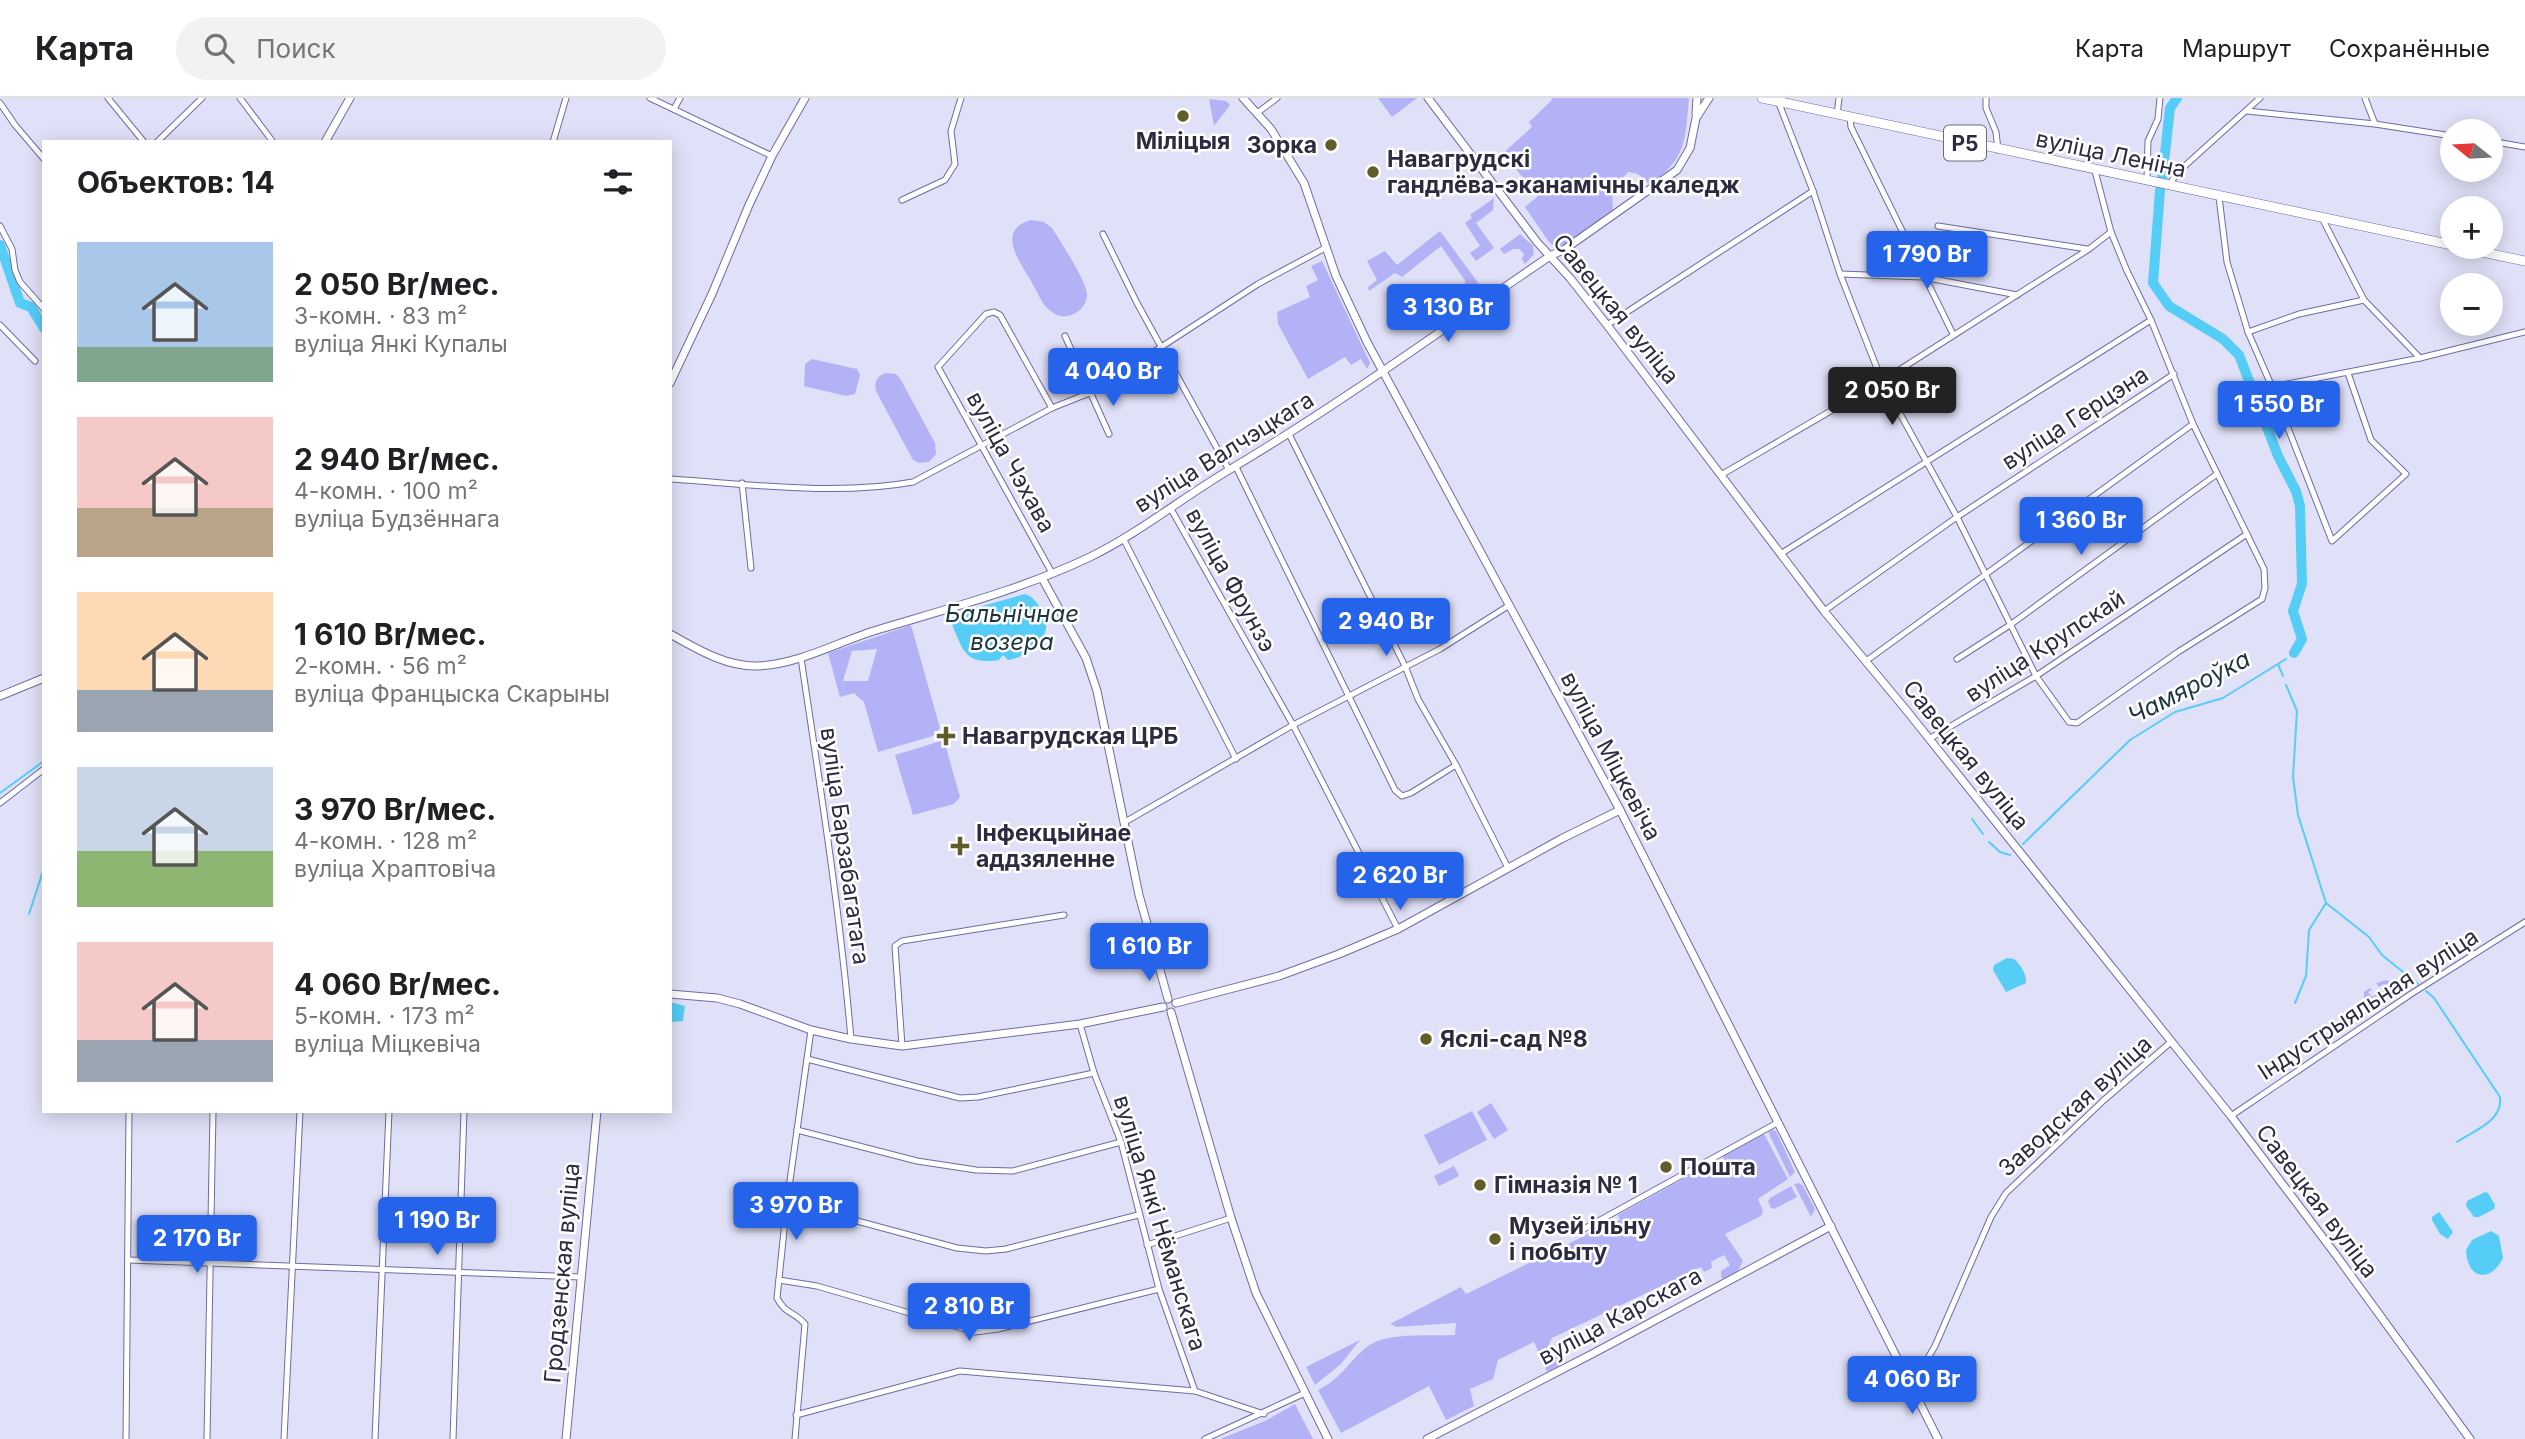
<!DOCTYPE html>
<html lang="ru">
<head>
<meta charset="utf-8">
<style>
	body { margin:0; font-family:Inter,sans-serif; background:#f2f2f2; color:#202124; height:100vh; display:flex; flex-direction:column; font-size:26px; white-space:nowrap }
	* { box-sizing:border-box; margin:0 }
	p { font-size:23px; color:#757577 }
	.icon { flex:none; width:38px; height:38px; fill:none; stroke:currentColor; stroke-width:2; stroke-linecap:round; stroke-linejoin:round }
	.map { position:relative; flex:1; overflow:hidden }
	.panel { position:absolute; left:42px; top:42px; width:630px; height:973px; display:flex; flex-direction:column; background:#fff; border-radius:0px; box-shadow:0 4px 18px #0003 }
	.panel>* { flex:none }
	.needle { width:46px; rotate:288deg }
	.buttons { position:absolute; left:2440px; top:21px; display:grid; gap:14px }
	.buttons a { display:grid; place-items:center; width:63px; height:63px; border-radius:50%; background:#fff; box-shadow:0 4px 18px #0003; font-size:35px }
	.price { position:absolute; translate:-50% -60px; padding:0 16px; border-radius:7px; background:#2563eb; color:#fff; font-size:23px; line-height:46px; filter:drop-shadow(0 2px 4px #0008) }
	.price::after { content:''; position:absolute; left:50%; top:42px; width:21px; height:16px; margin-left:-10px; background:inherit; clip-path:polygon(0 0,100% 0,50% 100%) }
	.price.current { background:#222; color:#fff }
	ul { padding:0; list-style:none }
	li { display:flex; align-items:center; gap:21px; height:175px; padding:0 35px }
	li span { display:grid; place-items:center; flex:none; width:196px; height:140px; border-radius:0px; color:#555 }
	li>.icon { margin-inline-start:auto }
	span .icon { width:84px; height:84px; fill:#fffc; stroke-width:1 }
	li b { font-size:30px }
	h2 { display:flex; justify-content:space-between; align-items:center; height:84px; padding:0 35px; font-size:30px }
	header { display:flex; align-items:center; gap:42px; box-sizing:border-box; height:98px; padding:0 35px; background:#fff; border-bottom:2px solid #e0e0e0 }
	header strong { font-size:33px }
	nav { display:flex; gap:38px; margin-inline-start:auto; font-size:24px }
	.search { width:490px; height:63px; background:#f2f2f2; display:flex; align-items:center; gap:18px; box-sizing:border-box; padding:0 24px; border-radius:38px; color:#757577; font-size:26px }
	.map>svg:first-child { display:block }
</style>
</head>
<body>
<header>
<strong>Карта</strong>
<div class="search"><svg class="icon" aria-label="search" viewBox="0 0 24 24"><circle cx="10" cy="10" r="6"/><path d="M15 15l6 6"/></svg>Поиск</div>
<nav><a>Карта</a><a>Маршрут</a><a>Сохранённые</a></nav>
</header>
<div class="map">
<svg width="2525" height="1341" viewBox="0 0 2525 1341">
	<rect width="100%" height="100%" fill="#e0e0f8"/>
	<!-- green -->
	<g fill="#b4b2f7" fill-rule="evenodd">
		<path d="M 1378,0 L 1417,0 L 1392,19 Z"/>
		<path d="M 1551,0 L 1689,0 C 1685,44 1687,59 1650,87 L 1638,76 L 1628,74 L 1612,92 L 1613,113 L 1565,147 L 1554,148 L 1549,144 L 1525,109 L 1538,98 L 1503,55 L 1532,29 L 1529,24 L 1552,2 Z"/>
		<path d="M 1209,1 L 1226,3 L 1230,7 L 1214,28 Z"/>
		<path d="M 1494,100 L 1493,112 L 1476,125 L 1494,150 L 1476,163 L 1470,155 L 1480,148 L 1465,125 L 1472,120 L 1470,117 Z"/>
		<path d="M 1031,122 L 1044,124 L 1052,130 C 1060,143 1086,182 1087,196 C 1087,213 1066,225 1052,214 C 1042,208 1037,193 1031,183 C 1020,164 995,132 1031,122 Z"/>
		<path d="M 1440,133 L 1479,186 L 1466,198 L 1460,189 L 1466,184 L 1441,148 L 1402,179 L 1395,175 L 1369,193 L 1368,189 L 1377,182 L 1367,163 L 1385,153 L 1397,167 Z"/>
		<path d="M 1520,136 L 1533,148 L 1534,156 L 1525,166 L 1522,161 L 1524,156 L 1519,151 L 1513,151 L 1504,156 L 1500,151 Z"/>
		<path d="M 1322,163 L 1370,265 L 1367,271 L 1361,261 L 1351,267 L 1345,259 L 1308,281 L 1278,226 L 1277,214 L 1310,199 L 1306,188 L 1318,182 L 1311,168 Z"/>
		<path d="M 1414,215 L 1439,216 L 1439,220 C 1430,227 1422,229 1412,224 L 1411,218 Z"/>
		<path d="M 812,261 L 857,271 L 860,277 L 855,296 L 846,298 L 804,288 L 805,266 Z"/>
		<path d="M 885,275 L 896,276 L 901,282 L 935,345 L 936,356 L 929,364 L 919,365 L 913,362 L 877,295 C 873,286 876,279 885,275 Z"/>
		<path d="M 911,527 L 940,630 L 933,638 L 878,654 L 864,604 L 854,595 L 840,599 L 828,555 ZM 877,551 L 868,583 L 843,583 L 852,553 Z"/>
		<path d="M 944,642 L 960,699 L 954,706 L 913,717 L 895,657 Z"/>
		<path d="M 2387,882 L 2402,892 L 2371,910 L 2364,899 L 2364,894 L 2370,890 L 2372,892 L 2368,894 L 2372,899 L 2387,889 L 2384,886 L 2379,889 L 2376,885 Z"/>
		<path d="M 1491,1005 L 1508,1032 L 1494,1041 L 1477,1014 Z"/>
		<path d="M 1472,1013 L 1487,1042 L 1439,1067 L 1424,1037 Z"/>
		<path d="M 1773,1032 L 1776,1033 L 1795,1074 L 1790,1079 L 1768,1034 Z"/>
		<path d="M 1764,1036 L 1788,1081 L 1758,1101 L 1763,1113 L 1761,1118 L 1725,1136 L 1743,1163 L 1738,1173 L 1724,1181 L 1721,1179 L 1721,1173 L 1730,1167 L 1724,1157 L 1711,1164 L 1712,1170 L 1704,1174 L 1701,1169 L 1552,1240 L 1546,1252 L 1561,1261 L 1562,1266 L 1547,1274 L 1534,1244 L 1498,1262 L 1493,1281 L 1470,1291 L 1474,1308 L 1446,1322 L 1429,1288 L 1341,1335 L 1318,1292 C 1344,1279 1348,1263 1368,1248 C 1387,1234 1430,1238 1455,1237 L 1456,1225 L 1397,1229 L 1390,1226 L 1461,1189 L 1466,1196 L 1584,1138 L 1595,1130 L 1599,1133 L 1620,1122 L 1618,1117 L 1705,1069 L 1708,1073 L 1724,1062 L 1723,1058 Z"/>
		<path d="M 1454,1068 L 1459,1078 L 1439,1088 L 1434,1078 Z"/>
		<path d="M 1799,1085 L 1803,1088 L 1815,1111 L 1811,1119 L 1794,1086 Z"/>
		<path d="M 1791,1088 L 1797,1099 L 1774,1111 L 1771,1110 L 1768,1103 L 1770,1100 Z"/>
		<path d="M 1360,1242 L 1341,1266 L 1315,1287 L 1306,1269 Z"/>
		<path d="M 1295,1306 L 1313,1341 L 1220,1341 L 1265,1323 Z"/>
	</g>
	<!-- water -->
	<g fill="#56cdf7">
		<path d="M 1025,496 C 1033,499 1036,503 1041,511 C 1057,536 1033,558 1008,562 L 1003,557 L 999,562 C 964,567 963,552 951,524 L 954,516 Z"/>
		<path d="M 2007,860 L 2014,861 C 2020,866 2027,876 2026,885 L 2006,894 L 1993,872 L 1994,867 Z"/>
		<path d="M 670,904 L 685,908 L 683,923 L 670,924 Z"/>
		<path d="M 2485,1094 L 2488,1095 L 2495,1107 L 2494,1111 L 2479,1119 L 2474,1119 L 2466,1108 L 2467,1103 Z"/>
		<path d="M 2439,1114 L 2453,1134 L 2448,1141 L 2440,1136 L 2432,1122 L 2432,1119 Z"/>
		<path d="M 2491,1133 L 2499,1138 L 2503,1160 C 2490,1186 2467,1181 2466,1152 L 2472,1142 Z"/>
	</g>
	<g fill="none" stroke-linecap="round" stroke-linejoin="round">
		<!-- stream -->
		<g stroke="#56cdf7" stroke-width="2">
			<path d="M 2278,566 L 2283,578"/>
			<path d="M 2286,587 L 2297,613 L 2293,679 L 2298,717 L 2326,805 L 2369,839 L 2382,857 L 2418,886"/>
			<path d="M 0,695 L 44,663"/>
			<path d="M 1972,721 L 1983,736"/>
			<path d="M 1989,744 L 2000,754 L 2010,757"/>
			<path d="M 2023,746 L 2130,642 L 2175,614 L 2223,600 L 2286,561"/>
			<path d="M 29,816 L 44,770"/>
			<path d="M 2426,893 L 2434,900 L 2500,999 C 2503,1023 2475,1032 2457,1044"/>
			<path d="M 2295,905 L 2306,878 L 2309,832 L 2326,805"/>
		</g>
		<!-- river -->
		<g stroke="#56cdf7" stroke-width="10">
			<path d="M 2162,82 L 2170,10 L 2177,0"/>
			<path d="M 2160,92 L 2153,185 L 2169,208 L 2223,241 L 2239,257 L 2278,358 L 2296,393 L 2300,408 L 2302,486 L 2293,513 L 2302,541 L 2294,555"/>
			<path d="M 0,147 L 20,205 L 31,209 L 44,230"/>
		</g>
		<!-- minor casing -->
		<g stroke="#6e6ca2" stroke-width="7">
			<g id="minor">
				<path d="M 108,0 L 144,44"/>
				<path d="M 240,0 L 273,44"/>
				<path d="M 650,0 L 772,58"/>
				<path d="M 1986,0 L 1986,10 L 1996,34 L 1998,52"/>
				<path d="M 2365,0 L 2375,26"/>
				<path d="M 1778,3 L 1813,93 L 1840,176 L 1882,283 L 1957,419 L 2036,578 L 2069,624 L 2077,625 L 2178,554 L 2262,501 L 2265,490 L 2264,471 L 2193,326 L 2151,222 L 2127,173 L 2111,134 L 2095,73"/>
				<path d="M 0,5 L 15,27 L 44,61"/>
				<path d="M 674,11 L 680,0"/>
				<path d="M 2247,13 L 2375,26 L 2452,38"/>
				<path d="M 1257,15 L 1277,0"/>
				<path d="M 1837,17 L 1839,0"/>
				<path d="M 1850,20 L 1851,29 L 1953,236"/>
				<path d="M 2490,43 L 2525,49"/>
				<path d="M 157,44 L 202,0"/>
				<path d="M 553,44 L 566,0"/>
				<path d="M 2147,82 L 2148,43 L 2158,21 L 2160,0"/>
				<path d="M 2169,87 L 2178,74 L 2260,0"/>
				<path d="M 2219,99 L 2227,164 L 2248,234 L 2272,289 L 2332,443 L 2406,376 L 2371,342 L 2348,275"/>
				<path d="M 902,102 L 945,82 L 955,66 L 951,33 L 961,0"/>
				<path d="M 2322,120 L 2364,202"/>
				<path d="M 0,128 L 12,151 L 15,172 L 20,184 L 44,211"/>
				<path d="M 1938,128 L 2087,151"/>
				<path d="M 1103,136 L 1137,205 L 1229,372"/>
				<path d="M 1840,176 L 1923,179 L 2017,197"/>
				<path d="M 0,227 L 35,263"/>
				<path d="M 1607,227 L 1813,93"/>
				<path d="M 2248,234 L 2299,216 L 2364,202 L 2420,260"/>
				<path d="M 1065,238 L 1109,336"/>
				<path d="M 2272,289 L 2420,260 L 2525,234"/>
				<path d="M 1052,310 L 1000,217 L 994,214 L 986,216 L 938,269 L 1052,475"/>
				<path d="M 1289,336 L 1405,568 L 1418,601 L 1456,667 L 1508,770"/>
				<path d="M 1236,369 L 1395,692 L 1402,698 L 1411,695 L 1456,667"/>
				<path d="M 1721,377 L 1882,283 L 2089,151 L 2111,134"/>
				<path d="M 670,381 C 747,386 837,398 913,384 L 1052,310 L 1092,294 L 1258,186 L 1327,149"/>
				<path d="M 742,385 L 751,470"/>
				<path d="M 1171,411 L 1293,627 L 1398,831"/>
				<path d="M 1123,440 L 1236,661"/>
				<path d="M 1782,455 L 2151,222"/>
				<path d="M 1824,513 L 1957,419 L 2174,276"/>
				<path d="M 801,560 C 820,687 840,813 851,941"/>
				<path d="M 1957,561 L 2010,527 L 2217,376"/>
				<path d="M 1866,563 L 2193,326"/>
				<path d="M 1929,641 L 2036,578 L 2247,436"/>
				<path d="M 0,705 L 44,671"/>
				<path d="M 1125,724 L 1293,627 L 1440,551 L 1508,508"/>
				<path d="M 1080,926 L 1094,975 L 1121,1044 L 1159,1191 L 1195,1293"/>
				<path d="M 902,948 L 895,848 L 902,843 L 1064,817"/>
				<path d="M 807,961 L 960,1000 L 978,999 L 1094,975"/>
				<path d="M 2231,1018 L 2411,896 L 2525,824"/>
				<path d="M 797,1032 L 917,1063 L 976,1072 L 1013,1073 L 1121,1044"/>
				<path d="M 787,1104 L 957,1150 L 986,1153 L 1006,1151 L 1138,1117"/>
				<path d="M 1582,1132 L 1777,1025"/>
				<path d="M 1147,1147 L 1231,1120"/>
				<path d="M 129,1162 L 581,1179"/>
				<path d="M 779,1182 L 817,1188 L 975,1234 L 998,1231 L 1159,1191"/>
				<path d="M 1912,1287 L 1935,1248 L 1991,1119 L 2006,1095 L 2104,1002 L 2172,943"/>
				<path d="M 796,1317 L 960,1273 L 1195,1293 L 1264,1316"/>
				<path d="M 126,1341 L 129,1013"/>
				<path d="M 207,1341 L 213,1013"/>
				<path d="M 284,1341 L 300,1013"/>
				<path d="M 375,1341 L 389,1013"/>
				<path d="M 453,1341 L 464,1013"/>
				<path d="M 795,1341 L 805,1226 C 794,1213 786,1217 777,1200 L 787,1104 L 811,932"/>
				<path d="M 1205,1341 L 1305,1295"/>
			</g>
		</g>
		<!-- tertiary casing -->
		<g stroke="#6e6ca2" stroke-width="9">
			<g id="tertiary">
				<path d="M 1243,0 L 1271,31 L 1304,85 L 1336,178 L 1367,244 L 1620,712 L 1938,1341"/>
				<path d="M 1428,0 L 1537,144 L 1570,180 L 1607,227 L 1824,513 L 1907,613 L 2231,1018 L 2336,1157 L 2470,1341"/>
				<path d="M 1696,16 L 1697,0"/>
				<path d="M 325,44 L 350,0"/>
				<path d="M 670,285 L 712,196 L 749,107 L 772,58 L 805,0"/>
				<path d="M 1042,480 L 1086,560 L 1097,593 L 1139,797 L 1168,901"/>
				<path d="M 670,536 C 697,551 726,569 758,568 C 801,566 839,543 880,531 C 950,510 1023,491 1090,459 C 1139,435 1182,400 1229,372 C 1340,306 1444,230 1550,158 L 1565,151 L 1677,72 L 1690,50 L 1696,20 L 1709,0"/>
				<path d="M 0,598 L 44,580"/>
				<path d="M 670,896 L 717,900 L 740,906 L 811,932 L 851,941 L 902,948 L 1080,926 L 1163,909"/>
				<path d="M 1176,905 L 1279,878 L 1339,856 L 1398,831 L 1561,741 L 1620,712"/>
				<path d="M 1171,914 L 1231,1120 L 1256,1195 L 1328,1341"/>
				<path d="M 566,1341 L 597,1013"/>
				<path d="M 1427,1341 L 1592,1256 L 1831,1128"/>
			</g>
		</g>
		<!-- primary casing -->
		<g stroke="#6e6ca2" stroke-width="10">
			<g id="primary">
				<path d="M 1762,0 L 2452,147"/>
				<path d="M 2458,149 L 2525,163"/>
			</g>
		</g>
		<!-- minor -->
		<use href="#minor" stroke="#fff" stroke-width="5"/>
		<!-- tertiary -->
		<use href="#tertiary" stroke="#fff" stroke-width="7"/>
		<!-- primary -->
		<use href="#primary" stroke="#fff" stroke-width="9"/>
	</g>
	<!-- markers -->
	<g fill="#615d2a" stroke="#fff" stroke-width="2.5">
		<circle cx="1183" cy="18" r="7"/>
		<circle cx="1331" cy="47" r="7"/>
		<circle cx="1373" cy="74" r="7"/>
		<path d="M942.5 627.5h7v7h7v7h-7v7h-7v-7h-7v-7h7z"/>
		<path d="M956.5 737.5h7v7h7v7h-7v7h-7v-7h-7v-7h7z"/>
		<circle cx="1426" cy="941" r="7"/>
		<circle cx="1666" cy="1069" r="7"/>
		<circle cx="1480" cy="1087" r="7"/>
		<circle cx="1495" cy="1141" r="7"/>
	</g>
	<g text-anchor="middle" dominant-baseline="central" stroke-width="5" stroke-linejoin="round" paint-order="stroke">
		<!-- shield labels -->
		<rect fill="#fff" stroke="#6b6b7b" stroke-width="2" x="1944" y="27.5" width="42" height="35" rx="5"/>
		<g font-size="21" font-weight="bold" fill="#2c2b42">
			<text x="1965" y="45">Р5</text>
		</g>
		<!-- poi labels -->
		<g font-size="23" font-weight="bold" fill="#2c2b42" stroke="#fff" text-anchor="start">
			<text x="1183" y="43" text-anchor="middle">Міліцыя</text>
			<text x="1317" y="47" text-anchor="end">Зорка</text>
			<text x="1387" y="61">Навагрудскі<tspan x="1387" dy="26">гандлёва-эканамічны каледж</tspan></text>
			<text x="962" y="638">Навагрудская ЦРБ</text>
			<text x="976" y="735">Інфекцыйнае<tspan x="976" dy="26">аддзяленне</tspan></text>
			<text x="1440" y="941">Яслі-сад №8</text>
			<text x="1680" y="1069">Пошта</text>
			<text x="1494" y="1087">Гімназія № 1</text>
			<text x="1509" y="1128">Музей ільну<tspan x="1509" dy="26">і побыту</tspan></text>
		</g>
		<!-- street labels -->
		<g font-size="23" fill="#2c2b42" stroke="#fff">
			<text transform="translate(2111 56) rotate(12)">вуліца Леніна</text>
			<text transform="translate(1616 211) rotate(51)">Савецкая вуліца</text>
			<text transform="translate(2075 320) rotate(-33)">вуліца Герцэна</text>
			<text transform="translate(1224 354) rotate(-32)">вуліца Валчэцкага</text>
			<text transform="translate(1011 364) rotate(61)">вуліца Чэхава</text>
			<text transform="translate(1231 482) rotate(61)">вуліца Фрунзэ</text>
			<text transform="translate(2045 548) rotate(-33)">вуліца Крупскай</text>
			<text transform="translate(1966 657) rotate(51)">Савецкая вуліца</text>
			<text transform="translate(1611 658) rotate(62)">вуліца Міцкевіча</text>
			<text transform="translate(845 748) rotate(82)">вуліца Барзабагатага</text>
			<text transform="translate(2368 906) rotate(-33)">Індустрыяльная вуліца</text>
			<text transform="translate(2075 1008) rotate(-42)">Заводская вуліца</text>
			<text transform="translate(2317 1103) rotate(53)">Савецкая вуліца</text>
			<text transform="translate(1160 1125) rotate(73)">вуліца Янкі Нёманскага</text>
			<text transform="translate(562 1175) rotate(-85)">Гродзенская вуліца</text>
			<text transform="translate(1620 1218) rotate(-28)">вуліца Карскага</text>
		</g>
		<!-- water labels -->
		<g font-size="24" font-style="italic" fill="#1c3640" stroke="#fff">
			<text x="1012" y="515">Бальнічнае<tspan x="1012" dy="28">возера</tspan></text>
			<text transform="translate(2189 589) rotate(-27)">Чамяроўка</text>
		</g>
	</g>
</svg>
<div class="buttons">
<a><svg class="needle" viewBox="-14 -14 28 28"><path d="M0-13l5 13h-10z" fill="#e53935"/><path d="M0 13l5-13h-10z" fill="#757577"/></svg></a>
<a>+</a>
<a>−</a>
</div>
<b class="price" style="left:1927px;top:193px">1 790 Br</b>
<b class="price" style="left:1448px;top:246px">3 130 Br</b>
<b class="price" style="left:1113px;top:310px">4 040 Br</b>
<b class="price current" style="left:1892px;top:329px">2 050 Br</b>
<b class="price" style="left:2279px;top:343px">1 550 Br</b>
<b class="price" style="left:2081px;top:459px">1 360 Br</b>
<b class="price" style="left:1386px;top:560px">2 940 Br</b>
<b class="price" style="left:1400px;top:814px">2 620 Br</b>
<b class="price" style="left:1149px;top:885px">1 610 Br</b>
<b class="price" style="left:796px;top:1144px">3 970 Br</b>
<b class="price" style="left:437px;top:1159px">1 190 Br</b>
<b class="price" style="left:197px;top:1177px">2 170 Br</b>
<b class="price" style="left:969px;top:1245px">2 810 Br</b>
<b class="price" style="left:1912px;top:1318px">4 060 Br</b>
<section class="panel">
<h2>Объектов: 14<svg class="icon" aria-label="filters" viewBox="0 0 24 24"><path d="M4 7h16M4 17h16"/><circle cx="9" cy="7" r="2"/><circle cx="15" cy="17" r="2"/></svg></h2>
<ul>
<li><span style="background:linear-gradient(#a9c7e8 75%,#7fa58c 0)"><svg class="icon" aria-label="home" viewBox="0 0 24 24"><path d="M3 11l9-7 9 7M6 9v11h12V9"/></svg></span><div><b>2 050 Br/мес.</b><p>3-комн. · 83 m²</p><p>вуліца Янкі Купалы</p></div></li>
<li><span style="background:linear-gradient(#f6c9c9 65%,#b9a48a 0)"><svg class="icon" aria-label="home" viewBox="0 0 24 24"><path d="M3 11l9-7 9 7M6 9v11h12V9"/></svg></span><div><b>2 940 Br/мес.</b><p>4-комн. · 100 m²</p><p>вуліца Будзённага</p></div></li>
<li><span style="background:linear-gradient(#ffd9b3 70%,#9aa5b1 0)"><svg class="icon" aria-label="home" viewBox="0 0 24 24"><path d="M3 11l9-7 9 7M6 9v11h12V9"/></svg></span><div><b>1 610 Br/мес.</b><p>2-комн. · 56 m²</p><p>вуліца Францыска Скарыны</p></div></li>
<li><span style="background:linear-gradient(#c9d6e8 60%,#8fb573 0)"><svg class="icon" aria-label="home" viewBox="0 0 24 24"><path d="M3 11l9-7 9 7M6 9v11h12V9"/></svg></span><div><b>3 970 Br/мес.</b><p>4-комн. · 128 m²</p><p>вуліца Храптовіча</p></div></li>
<li><span style="background:linear-gradient(#f6c9c9 70%,#9aa5b1 0)"><svg class="icon" aria-label="home" viewBox="0 0 24 24"><path d="M3 11l9-7 9 7M6 9v11h12V9"/></svg></span><div><b>4 060 Br/мес.</b><p>5-комн. · 173 m²</p><p>вуліца Міцкевіча</p></div></li>
</ul>
</section>
</div>
</body>
</html>
